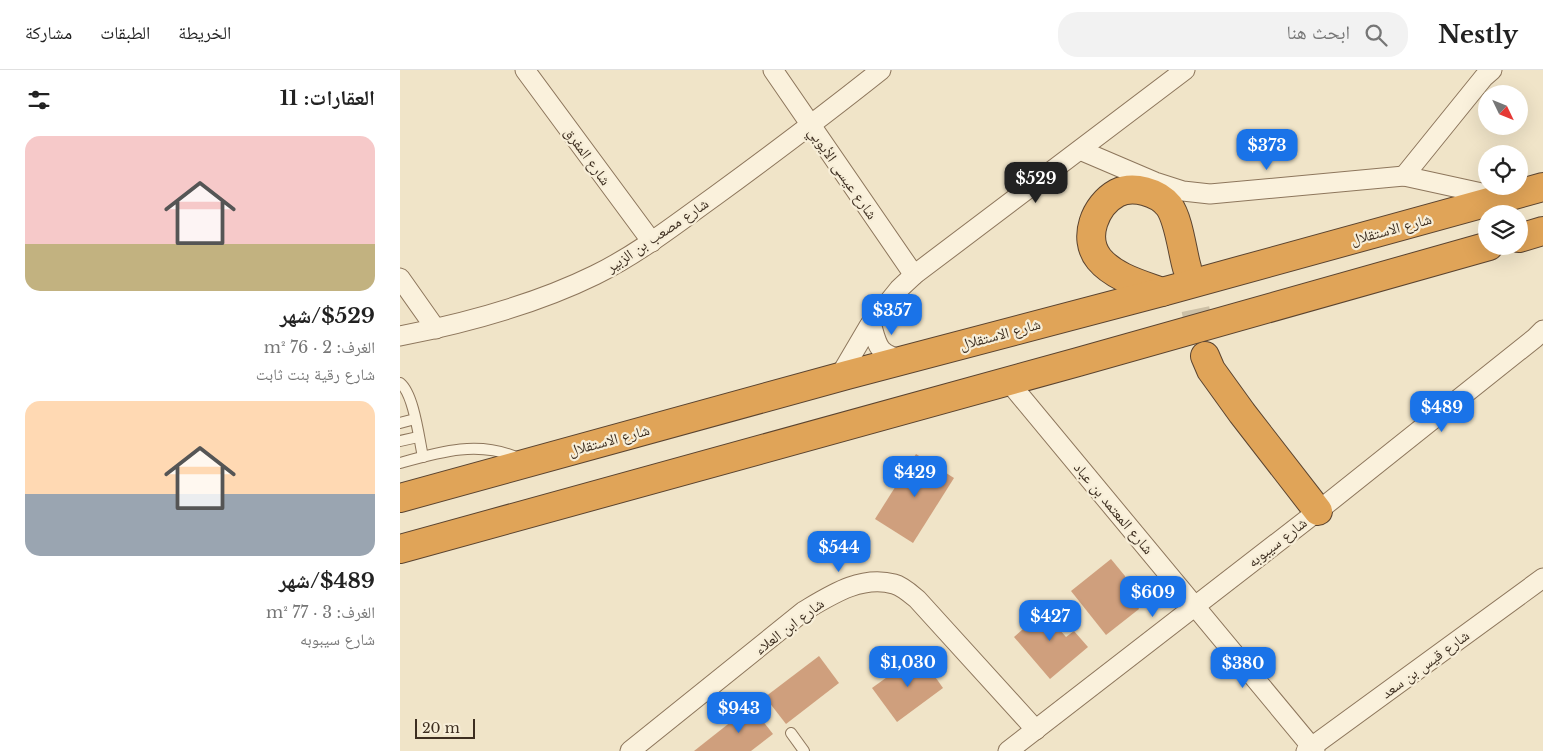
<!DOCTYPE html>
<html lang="ar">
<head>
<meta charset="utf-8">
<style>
	body { margin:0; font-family:"Libre Baskerville","Noto Naskh Arabic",serif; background:#f2f2f2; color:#222; direction:rtl; height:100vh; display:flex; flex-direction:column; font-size:19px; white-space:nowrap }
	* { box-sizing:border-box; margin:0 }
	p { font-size:16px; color:#767676 }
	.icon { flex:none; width:28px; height:28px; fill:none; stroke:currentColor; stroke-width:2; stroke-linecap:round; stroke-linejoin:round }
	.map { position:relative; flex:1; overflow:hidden; direction:ltr }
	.drawer { display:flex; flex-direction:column; background:#fff; width:400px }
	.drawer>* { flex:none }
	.needle { width:32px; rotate:133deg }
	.fabs { position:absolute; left:1078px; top:15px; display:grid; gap:10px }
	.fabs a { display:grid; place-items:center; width:50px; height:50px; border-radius:50%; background:#fff; box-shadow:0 5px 20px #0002; font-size:25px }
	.scale { position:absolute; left:15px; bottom:12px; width:60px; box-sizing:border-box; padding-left:5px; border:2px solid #3d2e20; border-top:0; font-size:14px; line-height:18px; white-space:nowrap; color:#3d2e20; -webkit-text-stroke:4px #f7eed8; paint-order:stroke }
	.price { position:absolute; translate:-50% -42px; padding:0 11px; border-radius:10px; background:#1a73e8; color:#fff; font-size:16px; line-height:32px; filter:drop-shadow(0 1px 2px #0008) }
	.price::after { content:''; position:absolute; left:50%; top:30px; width:15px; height:11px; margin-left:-8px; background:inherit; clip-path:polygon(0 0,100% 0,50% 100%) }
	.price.on { background:#222; color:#fff }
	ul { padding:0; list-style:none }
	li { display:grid; align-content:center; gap:10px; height:265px; padding:0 25px }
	li span { display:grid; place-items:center; height:155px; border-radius:15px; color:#555 }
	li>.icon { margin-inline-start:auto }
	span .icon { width:90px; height:90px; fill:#fffc; stroke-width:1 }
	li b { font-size:21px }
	h2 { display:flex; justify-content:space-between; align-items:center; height:60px; padding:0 25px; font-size:21px }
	header { display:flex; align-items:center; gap:30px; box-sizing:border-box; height:70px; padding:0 25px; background:#fff; border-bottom:1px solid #e0e0e0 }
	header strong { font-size:24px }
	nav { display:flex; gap:28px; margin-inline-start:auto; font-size:18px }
	.search { width:350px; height:45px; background:#f2f2f2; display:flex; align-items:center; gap:12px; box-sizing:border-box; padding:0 18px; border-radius:20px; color:#767676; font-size:19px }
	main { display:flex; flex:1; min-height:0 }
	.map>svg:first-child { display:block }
</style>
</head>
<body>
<header>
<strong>Nestly</strong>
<div class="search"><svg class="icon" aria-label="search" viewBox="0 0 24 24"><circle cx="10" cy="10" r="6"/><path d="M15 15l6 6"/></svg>ابحث هنا</div>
<nav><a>الخريطة</a><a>الطبقات</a><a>مشاركة</a></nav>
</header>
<main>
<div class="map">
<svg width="1143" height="681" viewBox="0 0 1143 681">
	<rect width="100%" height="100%" fill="#f0e4c8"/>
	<!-- building -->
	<g fill="#cf9f7d">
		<path d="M 516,384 L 554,408 L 513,473 L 475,449 Z"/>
		<path d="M 711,489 L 725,506 L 739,539 L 706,565 L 671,521 Z"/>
		<path d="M 651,534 L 667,554 L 660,560 L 666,567 L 674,561 L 688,577 L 650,609 L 614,567 Z"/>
		<path d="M 519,584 L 543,618 L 497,652 L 472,618 Z"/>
		<path d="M 419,586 L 439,613 L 386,654 L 365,627 Z"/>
		<path d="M 351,636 L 373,664 L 351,681 L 294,681 Z"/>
	</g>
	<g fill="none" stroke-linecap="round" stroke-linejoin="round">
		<!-- highway-tunnel -->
		<path stroke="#ccc0a6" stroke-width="28" stroke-dasharray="28 14" stroke-linecap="butt" d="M 787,198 L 805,286"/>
		<!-- lane casing -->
		<g stroke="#8d765c" stroke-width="12">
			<g id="lane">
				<path d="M 0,313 C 14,324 19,369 23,387"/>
				<path d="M 0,353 L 15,349"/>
				<path d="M 0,371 L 18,367"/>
				<path d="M 0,393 C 39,382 79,370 118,388"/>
				<path d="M 391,663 L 404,681"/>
			</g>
		</g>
		<!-- street casing -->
		<g stroke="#8d765c" stroke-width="21">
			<g id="street">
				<path d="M 125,0 L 252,172"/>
				<path d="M 373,0 L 514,205"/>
				<path d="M 680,80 L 755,112 L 783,121 L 810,124 L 1004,106 L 1100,127"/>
				<path d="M 1004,106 L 1084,7 L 1092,0"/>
				<path d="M 0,208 L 36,259"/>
				<path d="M 471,253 C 478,277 477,283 503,290"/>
				<path d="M 0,266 C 66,253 134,235 195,205 C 238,184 276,154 315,126 C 371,85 427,43 481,0"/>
				<path d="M 439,307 L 469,256 L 499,219 L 514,205 L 785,0"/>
				<path d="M 608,311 L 915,681"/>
				<path d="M 230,681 L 404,541 C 431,525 461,505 494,514 C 502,516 511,524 517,529 L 636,660"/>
				<path d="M 608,681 L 918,441 L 1135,268 L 1143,260"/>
				<path d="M 906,681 L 1143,508"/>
			</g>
		</g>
		<!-- highway casing -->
		<g stroke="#5b4430" stroke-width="30">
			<g id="highway">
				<path d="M 1119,168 L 1143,161"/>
				<path d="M 762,222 C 740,214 714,207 699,189 C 682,168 695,135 717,123 C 733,115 758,122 769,136 C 779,150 782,181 787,198"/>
				<path d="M 805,286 L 811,300 L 842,343 L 918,441"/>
				<path d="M 0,428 L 447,305 L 762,222 L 1143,117"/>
				<path d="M 0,479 L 678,292 L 1089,176"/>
			</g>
		</g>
		<!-- lane -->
		<use href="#lane" stroke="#faf1dc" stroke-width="10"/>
		<!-- street -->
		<use href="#street" stroke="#faf1dc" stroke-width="19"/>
		<!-- highway -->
		<use href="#highway" stroke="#e0a458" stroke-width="28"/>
	</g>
	<g text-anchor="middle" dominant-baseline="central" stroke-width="4.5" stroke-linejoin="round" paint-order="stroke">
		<!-- street labels -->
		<g font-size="15" fill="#3d2e20" stroke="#f7eed8">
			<text transform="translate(188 86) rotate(54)">شارع المفرق</text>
			<text transform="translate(443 103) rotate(55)">شارع عيسى الأيوبي</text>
			<text transform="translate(991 159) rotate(-15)">شارع الاستقلال</text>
			<text transform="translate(257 165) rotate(-34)">شارع مصعب بن الزبير</text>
			<text transform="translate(600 264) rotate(-15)">شارع الاستقلال</text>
			<text transform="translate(209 370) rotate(-15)">شارع الاستقلال</text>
			<text transform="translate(714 438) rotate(50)">شارع المعتمد بن عباد</text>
			<text transform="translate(877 472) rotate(-38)">شارع سيبوبه</text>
			<text transform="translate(389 556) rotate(-37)">شارع ابن العلاء</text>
			<text transform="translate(1025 594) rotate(-36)">شارع قيس بن سعد</text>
		</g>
	</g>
</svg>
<div class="fabs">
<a><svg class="needle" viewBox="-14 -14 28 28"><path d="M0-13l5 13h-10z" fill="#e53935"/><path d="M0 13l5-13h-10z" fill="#767676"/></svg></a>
<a><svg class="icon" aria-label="locate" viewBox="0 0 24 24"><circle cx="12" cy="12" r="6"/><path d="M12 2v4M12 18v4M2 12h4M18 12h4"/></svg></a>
<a><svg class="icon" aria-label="layers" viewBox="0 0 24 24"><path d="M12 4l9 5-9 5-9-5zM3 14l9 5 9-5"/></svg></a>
</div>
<div class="scale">20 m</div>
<b class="price" style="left:867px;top:101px">$373</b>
<b class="price on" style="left:636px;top:134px">$529</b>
<b class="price" style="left:492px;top:266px">$357</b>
<b class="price" style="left:1042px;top:363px">$489</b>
<b class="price" style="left:515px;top:428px">$429</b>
<b class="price" style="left:439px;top:503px">$544</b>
<b class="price" style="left:753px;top:548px">$609</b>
<b class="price" style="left:650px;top:572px">$427</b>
<b class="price" style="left:508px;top:618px">$1,030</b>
<b class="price" style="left:843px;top:619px">$380</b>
<b class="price" style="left:339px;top:664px">$943</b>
</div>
<section class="drawer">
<h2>العقارات: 11<svg class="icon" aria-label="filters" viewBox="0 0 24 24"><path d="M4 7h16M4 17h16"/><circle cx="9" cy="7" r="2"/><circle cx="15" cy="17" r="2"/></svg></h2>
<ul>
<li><span style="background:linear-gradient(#f6c9c9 70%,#c2b280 0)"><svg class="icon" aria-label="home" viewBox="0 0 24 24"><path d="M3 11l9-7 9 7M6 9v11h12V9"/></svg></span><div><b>$529/شهر</b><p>الغرف: 2 · 76 m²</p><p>شارع رقية بنت ثابت</p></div></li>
<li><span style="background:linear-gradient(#ffd9b3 60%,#9aa5b1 0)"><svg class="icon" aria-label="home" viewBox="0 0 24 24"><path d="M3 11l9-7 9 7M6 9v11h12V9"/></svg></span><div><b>$489/شهر</b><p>الغرف: 3 · 77 m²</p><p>شارع سيبوبه</p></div></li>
</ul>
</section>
</main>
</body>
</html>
